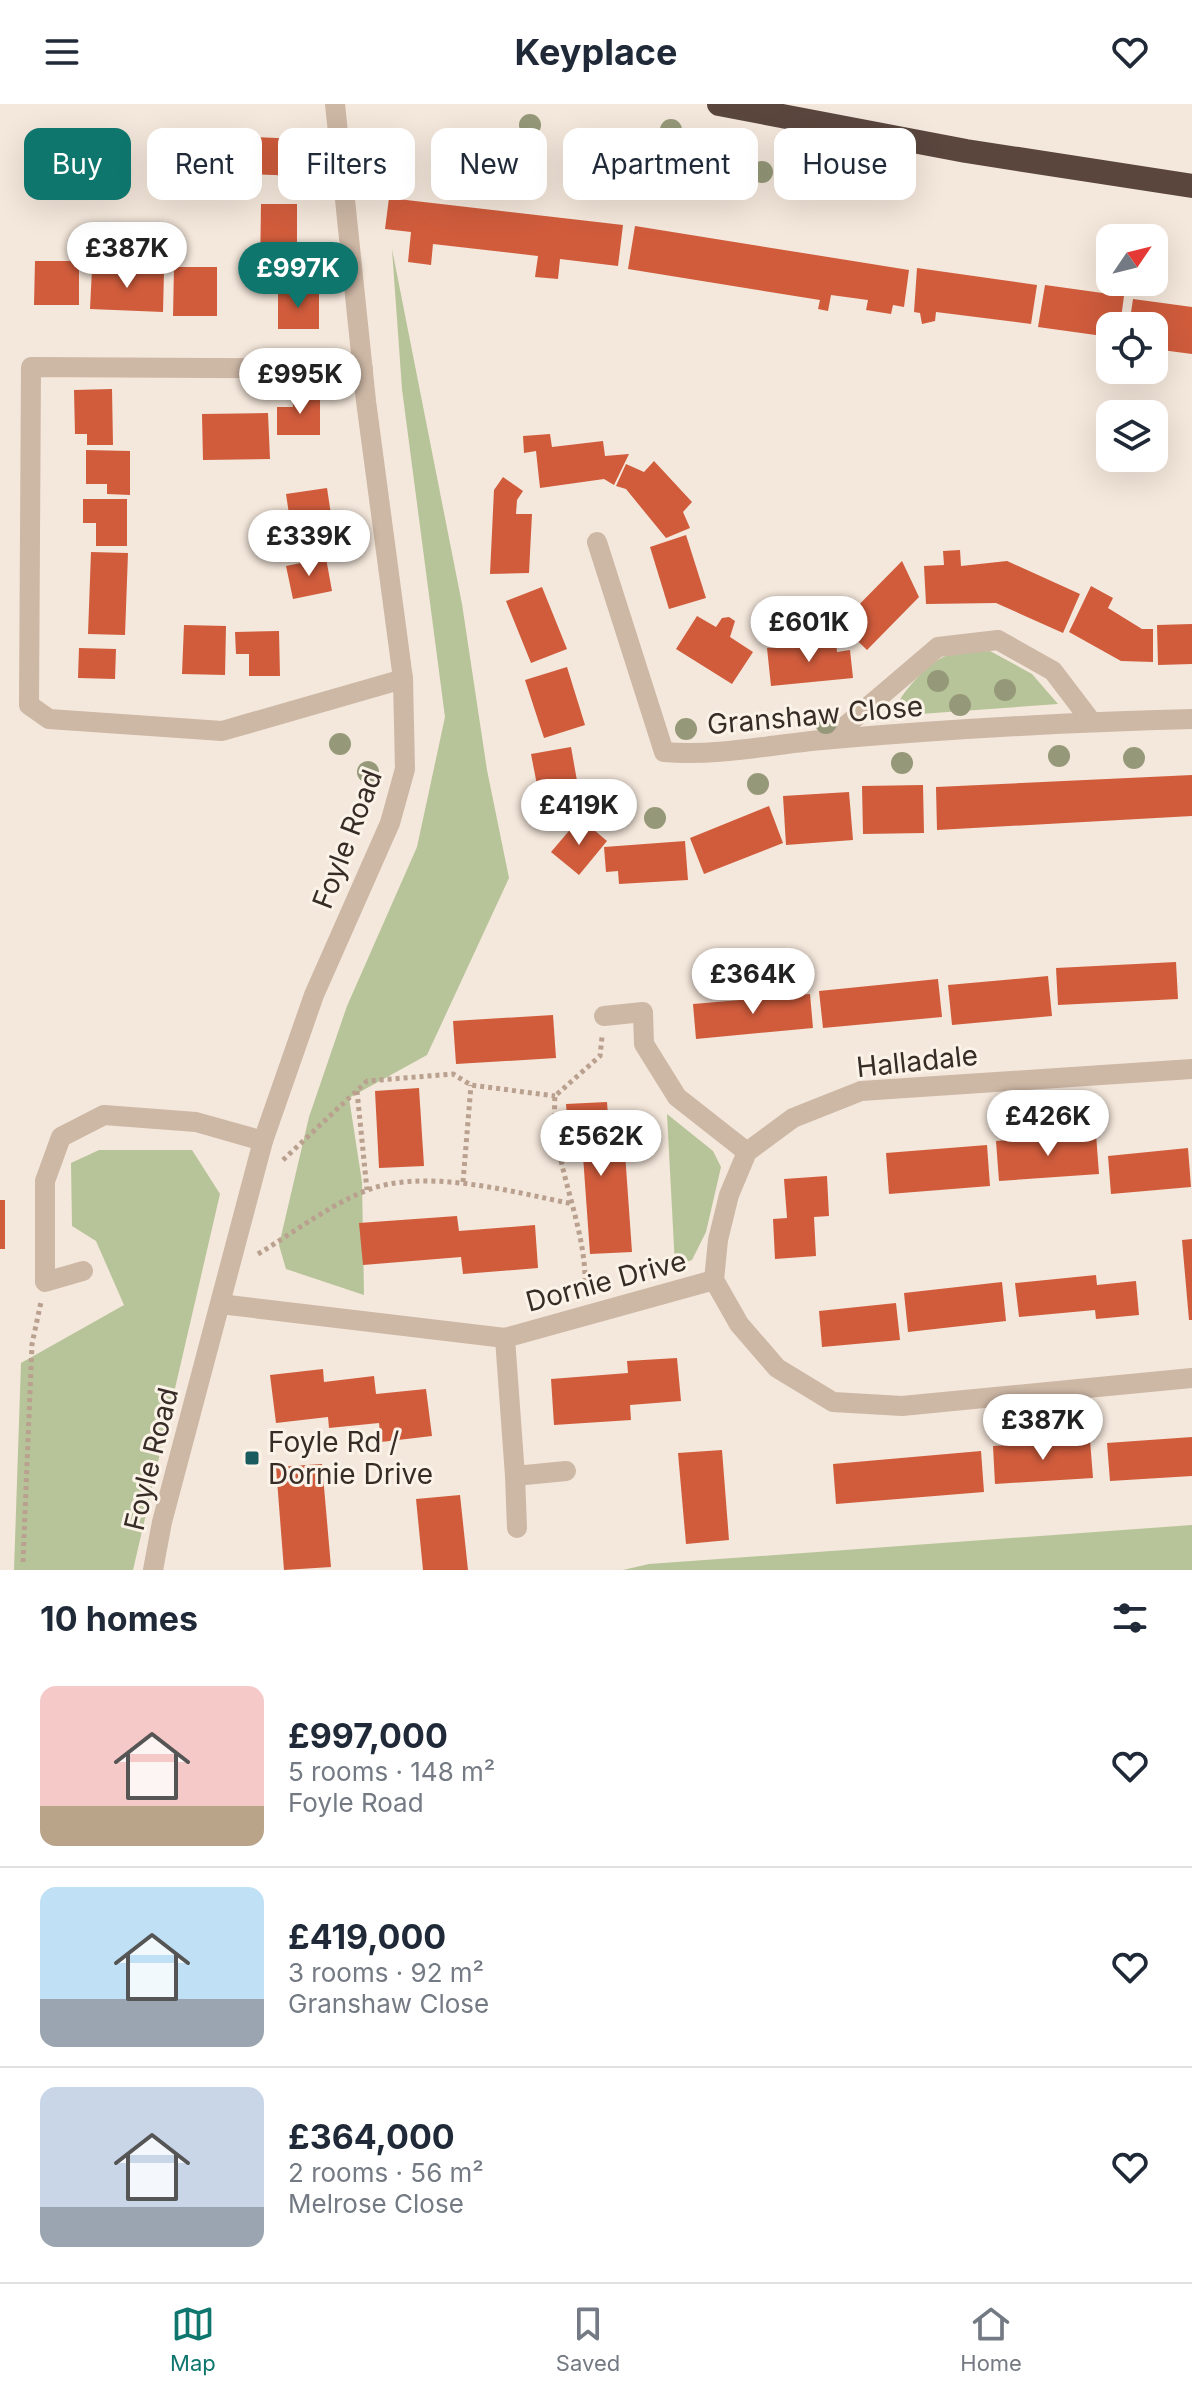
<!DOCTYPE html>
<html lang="en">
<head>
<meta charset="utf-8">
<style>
	body { margin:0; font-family:Inter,sans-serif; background:#f2f2f3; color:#1f2937; height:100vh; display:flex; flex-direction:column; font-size:30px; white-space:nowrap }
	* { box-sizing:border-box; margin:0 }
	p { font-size:26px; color:#747a83 }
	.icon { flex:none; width:44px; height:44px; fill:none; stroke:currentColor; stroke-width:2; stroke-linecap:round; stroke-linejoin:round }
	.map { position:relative; height:1466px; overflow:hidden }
	.sheet { display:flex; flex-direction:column; background:#fff; flex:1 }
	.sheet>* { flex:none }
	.guide { position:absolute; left:24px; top:24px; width:1144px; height:72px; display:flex; gap:16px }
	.needle { width:52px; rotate:55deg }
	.buttons { position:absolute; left:1096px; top:120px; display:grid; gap:16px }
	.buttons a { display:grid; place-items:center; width:72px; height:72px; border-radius:16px; background:#fff; box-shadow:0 8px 32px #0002; font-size:40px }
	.price { position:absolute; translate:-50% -68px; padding:0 18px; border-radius:28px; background:#fff; color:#222; font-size:26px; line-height:52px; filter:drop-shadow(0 2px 4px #0008) }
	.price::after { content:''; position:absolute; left:50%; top:48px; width:24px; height:18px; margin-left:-12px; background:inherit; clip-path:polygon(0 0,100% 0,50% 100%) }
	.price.on { background:#0f766e; color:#fff }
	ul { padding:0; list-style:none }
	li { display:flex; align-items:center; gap:24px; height:200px; padding:0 40px }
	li+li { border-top:2px solid #e0e1e3 }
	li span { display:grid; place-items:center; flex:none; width:224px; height:160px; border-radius:16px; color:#555 }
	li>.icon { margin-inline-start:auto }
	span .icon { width:96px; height:96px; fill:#fffc; stroke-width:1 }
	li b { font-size:34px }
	h2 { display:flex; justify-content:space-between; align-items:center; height:96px; padding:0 40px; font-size:34px }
	.chip { padding:0 28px; border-radius:16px; background:#fff; box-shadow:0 8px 32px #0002; font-size:28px; line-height:72px }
	.chip.on { background:#0f766e; color:#fff }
	header { display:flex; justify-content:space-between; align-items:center; height:104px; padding:0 40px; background:#fff; font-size:36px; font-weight:700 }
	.tab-bar { display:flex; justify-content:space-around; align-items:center; height:112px; border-top:2px solid #e0e1e3; background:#fff; font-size:22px; color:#747a83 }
	.tab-bar a { display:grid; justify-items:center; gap:4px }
	.tab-bar .on { color:#0f766e }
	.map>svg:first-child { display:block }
</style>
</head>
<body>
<header><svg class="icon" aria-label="menu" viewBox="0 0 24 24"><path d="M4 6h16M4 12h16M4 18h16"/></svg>Keyplace<svg class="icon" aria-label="heart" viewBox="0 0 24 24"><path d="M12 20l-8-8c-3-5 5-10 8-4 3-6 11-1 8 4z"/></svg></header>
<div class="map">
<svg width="1192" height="1466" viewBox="0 0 1192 1466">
	<rect width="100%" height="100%" fill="#f4e7db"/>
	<!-- green -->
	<g fill="#b7c499">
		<path d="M 392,145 L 462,500 L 487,666 L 509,774 L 427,951 L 349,994 L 362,1078 L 364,1191 L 286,1165 L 279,1141 L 309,1013 L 347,902 L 417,743 L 445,613 L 402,285 Z"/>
		<path d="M 990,547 L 1032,570 L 1058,600 L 892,612 C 897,593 927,559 946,552 C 958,547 977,548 990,547 Z"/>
		<path d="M 667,1010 L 713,1047 L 721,1063 L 706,1128 L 692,1156 L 675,1162 Z"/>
		<path d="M 99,1046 L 192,1046 L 220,1090 L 133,1466 L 14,1466 L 21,1259 L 124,1201 L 96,1137 L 72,1122 L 71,1059 Z"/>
		<path d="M 1192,1421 L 1192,1466 L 623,1466 L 649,1460 Z"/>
	</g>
	<!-- building -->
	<g fill="#d05c3c">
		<path d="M 253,33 L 300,35 L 299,72 L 251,70 Z"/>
		<path d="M 389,94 L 623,121 L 618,162 L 560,155 L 558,175 L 535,173 L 538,152 L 433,140 L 431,161 L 408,158 L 411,128 L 385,125 Z"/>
		<path d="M 261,100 L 297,100 L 297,170 L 260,170 Z"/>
		<path d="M 635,122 L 909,166 L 904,203 L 893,201 L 891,210 L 866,206 L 868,196 L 831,191 L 828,207 L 818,205 L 820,196 L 628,165 Z"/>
		<path d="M 35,157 L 79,157 L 79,201 L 34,201 Z"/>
		<path d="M 174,163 L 217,163 L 217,212 L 173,212 Z"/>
		<path d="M 917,164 L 1037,181 L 1031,220 L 936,208 L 935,217 L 922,220 L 920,209 L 914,208 Z"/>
		<path d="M 92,165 L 164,167 L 163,208 L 90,205 Z"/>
		<path d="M 1045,181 L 1124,192 L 1120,222 L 1110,222 L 1110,233 L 1038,223 Z"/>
		<rect x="278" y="186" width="41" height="39"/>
		<path d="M 1133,195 L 1192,203 L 1192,250 L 1154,245 L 1154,222 L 1129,222 Z"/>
		<path d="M 112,285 L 113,341 L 87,341 L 87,330 L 75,330 L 74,286 Z"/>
		<path d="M 320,289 L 320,331 L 277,331 L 277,303 L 293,303 L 292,290 Z"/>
		<path d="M 268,309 L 270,355 L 203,356 L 202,310 Z"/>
		<path d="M 550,330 L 552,343 L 603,337 L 605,352 L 629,350 L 614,381 L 604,375 L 540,384 L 536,347 L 524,349 L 523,332 Z"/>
		<path d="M 86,346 L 130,347 L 130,391 L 107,390 L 107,380 L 86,380 Z"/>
		<path d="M 654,357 L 692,398 L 683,408 L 690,424 L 666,434 L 626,385 L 616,382 L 626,360 L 644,368 Z"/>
		<path d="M 503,373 L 523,387 L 517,396 L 516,410 L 532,410 L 529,469 L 490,470 L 494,386 Z"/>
		<path d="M 327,384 L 335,437 L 294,443 L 286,390 Z"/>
		<path d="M 83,395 L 127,395 L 127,442 L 96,442 L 96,419 L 83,419 Z"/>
		<path d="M 686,431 L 706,494 L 669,505 L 650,443 Z"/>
		<path d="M 960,446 L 961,462 L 1007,457 L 1080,490 L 1063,529 L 996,499 L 926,500 L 924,462 L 944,461 L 943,447 Z"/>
		<path d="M 91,448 L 128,449 L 125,531 L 88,530 Z"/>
		<path d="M 326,454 L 332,487 L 293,495 L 286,462 Z"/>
		<path d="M 902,457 L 919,493 L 867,546 L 840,520 Z"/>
		<path d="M 1091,482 L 1113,494 L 1108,504 L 1142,525 L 1153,525 L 1153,558 L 1121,557 L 1069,528 Z"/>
		<path d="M 542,483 L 567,545 L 531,559 L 506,497 Z"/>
		<path d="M 697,512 L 716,523 L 722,514 L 729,513 L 735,517 L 730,533 L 753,548 L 732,580 L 676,545 Z"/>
		<path d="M 1192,520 L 1192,560 L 1158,561 L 1157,521 Z"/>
		<path d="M 184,521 L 226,522 L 225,571 L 182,570 Z"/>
		<path d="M 279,527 L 280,572 L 249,572 L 249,550 L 236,550 L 235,528 Z"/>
		<path d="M 836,537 L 837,548 L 850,546 L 853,574 L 771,582 L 767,544 Z"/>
		<path d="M 79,544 L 116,545 L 115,575 L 78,574 Z"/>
		<path d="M 567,563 L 585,621 L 544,634 L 525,576 Z"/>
		<path d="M 571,643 L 582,705 L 543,712 L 531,650 Z"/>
		<path d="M 1192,671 L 1192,712 L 937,726 L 936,683 Z"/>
		<path d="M 923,681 L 924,729 L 863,730 L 862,682 Z"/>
		<path d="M 849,688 L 853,736 L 786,741 L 783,692 Z"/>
		<path d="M 769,702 L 783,739 L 704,770 L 690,734 Z"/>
		<path d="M 580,714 L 607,737 L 579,771 L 551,748 Z"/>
		<path d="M 685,737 L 688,776 L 619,780 L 618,767 L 606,768 L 604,743 Z"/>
		<path d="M 1176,858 L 1178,895 L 1058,901 L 1056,864 Z"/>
		<path d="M 1048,872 L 1052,912 L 952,921 L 948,881 Z"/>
		<path d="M 938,875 L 942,913 L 823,924 L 819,887 Z"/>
		<path d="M 810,890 L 813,924 L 696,935 L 693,900 Z"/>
		<path d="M 553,911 L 556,954 L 456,960 L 453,917 Z"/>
		<path d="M 419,984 L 424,1062 L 379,1064 L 375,987 Z"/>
		<path d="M 607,998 L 611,1051 L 625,1049 L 632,1148 L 590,1150 L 583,1052 L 570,1053 L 566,1000 Z"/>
		<path d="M 1096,1030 L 1099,1070 L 999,1077 L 996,1037 Z"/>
		<path d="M 987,1041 L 990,1082 L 889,1090 L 886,1049 Z"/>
		<path d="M 1188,1044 L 1191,1083 L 1111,1090 L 1108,1052 Z"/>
		<path d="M 827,1072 L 829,1112 L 814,1113 L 816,1152 L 775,1155 L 773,1115 L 787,1114 L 784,1075 Z"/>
		<rect x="0" y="1096" width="5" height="49"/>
		<path d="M 457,1112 L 459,1127 L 535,1121 L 538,1164 L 463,1170 L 461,1153 L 363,1161 L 359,1119 Z"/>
		<path d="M 1192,1135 L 1192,1216 L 1189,1216 L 1182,1136 Z"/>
		<path d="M 1096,1171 L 1097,1181 L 1136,1177 L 1139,1211 L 1096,1215 L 1095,1206 L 1019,1213 L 1015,1179 Z"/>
		<path d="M 1002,1178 L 1006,1217 L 908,1228 L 904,1189 Z"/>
		<path d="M 896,1199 L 900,1236 L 822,1243 L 819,1207 Z"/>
		<path d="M 677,1254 L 681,1297 L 630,1301 L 631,1316 L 554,1321 L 551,1275 L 628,1269 L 627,1257 Z"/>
		<path d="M 323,1265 L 324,1278 L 374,1272 L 376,1290 L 426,1285 L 432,1332 L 381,1338 L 379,1319 L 329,1324 L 328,1313 L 276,1319 L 270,1271 Z"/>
		<path d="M 1192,1333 L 1192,1372 L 1110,1377 L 1107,1339 Z"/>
		<path d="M 1090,1336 L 1093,1374 L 995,1380 L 993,1342 Z"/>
		<path d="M 722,1346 L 729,1436 L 686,1440 L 678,1349 Z"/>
		<path d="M 981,1347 L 984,1388 L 836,1400 L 833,1360 Z"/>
		<path d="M 322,1360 L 331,1463 L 284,1466 L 276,1363 Z"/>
		<path d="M 460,1391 L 468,1466 L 423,1466 L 416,1395 Z"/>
	</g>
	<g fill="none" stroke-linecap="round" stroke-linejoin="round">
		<!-- path -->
		<g stroke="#b9a08f" stroke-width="5" stroke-dasharray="4 4" stroke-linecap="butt">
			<path d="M 357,987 L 367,1086"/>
			<path d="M 283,1056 L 367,977 L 453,970 L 471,981 L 555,992"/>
			<path d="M 463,1078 L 471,981"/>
			<path d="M 258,1150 C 293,1129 328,1102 365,1087 C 424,1063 513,1088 573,1100"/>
			<path d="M 585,1186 C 588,1120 550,1059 555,992 L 600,952 L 602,933"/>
			<path d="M 23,1458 L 32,1240 L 41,1198"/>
		</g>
		<!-- minor -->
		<g stroke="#cdb7a5" stroke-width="20">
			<path d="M 363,265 L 31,263 L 29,601 L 49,615 L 222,627 L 403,575"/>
			<path d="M 597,438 L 664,648 C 721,653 777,639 833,635 C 953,625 1072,618 1192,615"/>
			<path d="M 830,635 L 938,543 L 998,536 L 1053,567 L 1091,617"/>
			<path d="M 604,912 L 643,908 L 644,940 L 677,993 L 747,1048"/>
			<path d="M 83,1167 L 45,1178 L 45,1077 L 61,1033 L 104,1011 L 196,1018 L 263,1037"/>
			<path d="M 714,1176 L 718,1136 L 729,1091 L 747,1048 L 793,1014 L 861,987 L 1192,965"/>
			<path d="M 220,1200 L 505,1234 L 714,1176 L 739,1220 L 777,1264 L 833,1298 L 902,1302 L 1192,1274"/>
			<path d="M 505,1234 L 515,1372 L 566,1367"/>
			<path d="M 515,1372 L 517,1424"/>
			<path d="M 153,1466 L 162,1418 L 263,1037 L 314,891 L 390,719 L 405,665 L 403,575 L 366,297 L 335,0"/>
		</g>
		<!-- highway -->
		<path stroke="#5a463d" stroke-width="24" d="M 719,0 L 966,47 L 1192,82"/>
	</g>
	<!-- trees -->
	<g fill="#969979">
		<circle cx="530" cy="21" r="11"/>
		<circle cx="671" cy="26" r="11"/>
		<circle cx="762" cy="68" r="11"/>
		<circle cx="938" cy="577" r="11"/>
		<circle cx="1005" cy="586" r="11"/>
		<circle cx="960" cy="601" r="11"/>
		<circle cx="826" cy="619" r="11"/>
		<circle cx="686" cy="625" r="11"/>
		<circle cx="340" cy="640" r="11"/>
		<circle cx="1059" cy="652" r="11"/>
		<circle cx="1134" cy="654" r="11"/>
		<circle cx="902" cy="659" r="11"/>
		<circle cx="368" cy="668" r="11"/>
		<circle cx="758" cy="680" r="11"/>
		<circle cx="655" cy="714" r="11"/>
	</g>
	<!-- markers -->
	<rect fill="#195b5e" stroke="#fbf2e8" stroke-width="3" x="244" y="1346" width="16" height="16" rx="4"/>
	<g text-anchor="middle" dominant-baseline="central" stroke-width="6" stroke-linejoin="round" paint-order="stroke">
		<!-- street labels -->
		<g font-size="28" fill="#382c27" stroke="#fbf2e8">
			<text transform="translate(815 611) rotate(-5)">Granshaw Close</text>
			<text transform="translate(347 735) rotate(-69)">Foyle Road</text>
			<text transform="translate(917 957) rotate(-6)">Halladale</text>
			<text transform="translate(606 1177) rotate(-15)">Dornie Drive</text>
			<text transform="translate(151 1355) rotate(-76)">Foyle Road</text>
		</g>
		<!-- poi labels -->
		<g font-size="28" fill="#382c27" stroke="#fbf2e8" text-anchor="start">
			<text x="268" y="1338">Foyle Rd /<tspan x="268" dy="32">Dornie Drive</tspan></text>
		</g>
	</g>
</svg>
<div class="buttons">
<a><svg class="needle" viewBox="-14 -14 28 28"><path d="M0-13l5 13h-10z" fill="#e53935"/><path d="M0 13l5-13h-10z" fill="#747a83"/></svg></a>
<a><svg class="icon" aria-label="locate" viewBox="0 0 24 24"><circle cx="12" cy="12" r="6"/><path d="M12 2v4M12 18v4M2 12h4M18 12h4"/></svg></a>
<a><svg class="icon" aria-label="layers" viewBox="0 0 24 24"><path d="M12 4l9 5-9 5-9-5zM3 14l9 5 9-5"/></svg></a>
</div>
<b class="price" style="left:127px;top:186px">£387K</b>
<b class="price on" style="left:298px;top:206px">£997K</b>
<b class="price" style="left:300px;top:312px">£995K</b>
<b class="price" style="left:309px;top:474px">£339K</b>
<b class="price" style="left:809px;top:560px">£601K</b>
<b class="price" style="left:579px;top:743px">£419K</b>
<b class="price" style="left:753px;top:912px">£364K</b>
<b class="price" style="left:1048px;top:1054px">£426K</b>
<b class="price" style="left:601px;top:1074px">£562K</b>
<b class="price" style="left:1043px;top:1358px">£387K</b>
<div class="guide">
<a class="chip on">Buy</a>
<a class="chip">Rent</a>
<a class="chip">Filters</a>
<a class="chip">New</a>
<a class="chip">Apartment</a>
<a class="chip">House</a>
</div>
</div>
<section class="sheet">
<h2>10 homes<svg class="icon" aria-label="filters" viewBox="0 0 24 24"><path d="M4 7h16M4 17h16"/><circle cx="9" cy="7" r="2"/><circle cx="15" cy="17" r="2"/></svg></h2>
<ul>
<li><span style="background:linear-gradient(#f6c9c9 75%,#b9a48a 0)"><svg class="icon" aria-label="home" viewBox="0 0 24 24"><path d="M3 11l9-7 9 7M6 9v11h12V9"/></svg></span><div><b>£997,000</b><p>5 rooms · 148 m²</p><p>Foyle Road</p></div><svg class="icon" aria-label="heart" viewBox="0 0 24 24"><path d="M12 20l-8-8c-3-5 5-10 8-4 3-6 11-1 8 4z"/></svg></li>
<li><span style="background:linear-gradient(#bfe0f5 70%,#9aa5b1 0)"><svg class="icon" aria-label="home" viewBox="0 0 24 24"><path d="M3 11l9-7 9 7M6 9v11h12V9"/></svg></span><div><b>£419,000</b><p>3 rooms · 92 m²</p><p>Granshaw Close</p></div><svg class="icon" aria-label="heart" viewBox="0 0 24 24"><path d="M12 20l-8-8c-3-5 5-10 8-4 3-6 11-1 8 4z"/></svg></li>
<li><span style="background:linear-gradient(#c9d6e8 75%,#9aa5b1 0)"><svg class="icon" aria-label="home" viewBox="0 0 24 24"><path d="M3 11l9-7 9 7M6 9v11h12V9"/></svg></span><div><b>£364,000</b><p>2 rooms · 56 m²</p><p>Melrose Close</p></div><svg class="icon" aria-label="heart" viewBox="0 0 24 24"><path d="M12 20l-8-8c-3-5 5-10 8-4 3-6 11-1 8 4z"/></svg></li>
</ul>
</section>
<nav class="tab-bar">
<a class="on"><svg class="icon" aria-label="map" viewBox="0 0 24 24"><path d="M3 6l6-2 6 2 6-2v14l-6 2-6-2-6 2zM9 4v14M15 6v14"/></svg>Map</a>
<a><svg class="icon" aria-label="saved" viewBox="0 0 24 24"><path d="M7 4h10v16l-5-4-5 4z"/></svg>Saved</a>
<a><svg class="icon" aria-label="home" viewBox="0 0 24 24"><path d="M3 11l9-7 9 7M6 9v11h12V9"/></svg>Home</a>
</nav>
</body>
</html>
